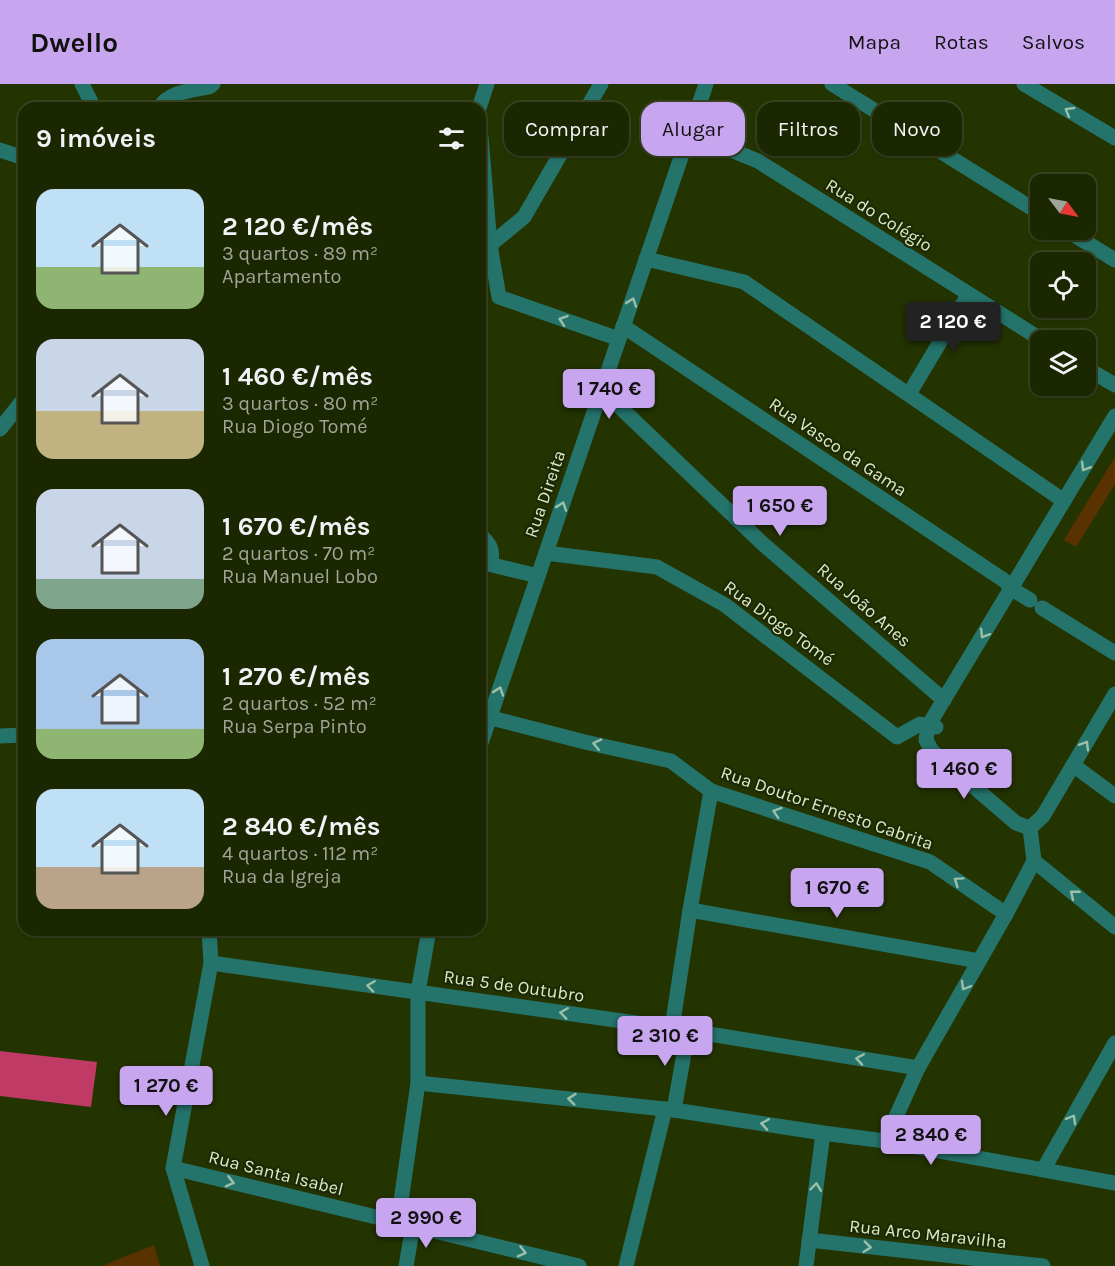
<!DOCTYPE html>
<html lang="pt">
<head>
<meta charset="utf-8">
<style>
	body { margin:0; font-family:Karla,sans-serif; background:#28330f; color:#f1f3f6; height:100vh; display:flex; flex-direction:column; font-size:22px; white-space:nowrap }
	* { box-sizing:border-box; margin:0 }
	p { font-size:20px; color:#a0a599 }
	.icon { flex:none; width:33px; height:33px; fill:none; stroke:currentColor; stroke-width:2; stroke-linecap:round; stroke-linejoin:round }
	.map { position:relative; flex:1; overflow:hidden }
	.panel { position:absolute; left:18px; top:18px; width:468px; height:834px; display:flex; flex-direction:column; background:#1b2700; border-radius:18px; box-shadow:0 2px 4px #0004,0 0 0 2px #394422 }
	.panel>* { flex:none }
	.guide { position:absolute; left:504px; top:18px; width:520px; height:54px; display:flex; gap:12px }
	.needle { width:39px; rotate:122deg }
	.buttons { position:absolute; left:1030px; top:90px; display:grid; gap:12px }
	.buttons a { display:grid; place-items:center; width:66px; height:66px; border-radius:12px; background:#1b2700; box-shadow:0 2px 4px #0004,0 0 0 2px #394422; font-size:30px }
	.price { position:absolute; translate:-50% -51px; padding:0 14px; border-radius:6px; background:#c8a6ef; color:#111; font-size:20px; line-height:39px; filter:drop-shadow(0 2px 3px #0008) }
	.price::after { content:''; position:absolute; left:50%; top:36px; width:18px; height:14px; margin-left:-9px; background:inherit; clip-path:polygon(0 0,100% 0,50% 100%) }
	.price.selected { background:#222; color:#fff }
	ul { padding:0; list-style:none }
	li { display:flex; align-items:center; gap:18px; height:150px; padding:0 18px }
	li span { display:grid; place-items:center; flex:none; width:168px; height:120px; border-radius:18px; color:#555 }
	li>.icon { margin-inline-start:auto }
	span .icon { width:72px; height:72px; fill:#fffc; stroke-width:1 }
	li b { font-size:26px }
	h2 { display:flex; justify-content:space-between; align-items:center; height:72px; padding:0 18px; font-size:26px }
	.tag { padding:0 21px; border-radius:18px; background:#1b2700; box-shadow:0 2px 4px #0004,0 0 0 2px #394422; font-size:21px; line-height:54px }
	.tag.selected { background:#c8a6ef; color:#111 }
	header { display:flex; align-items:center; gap:36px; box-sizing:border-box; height:84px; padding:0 30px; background:#c8a6ef; color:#111 }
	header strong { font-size:28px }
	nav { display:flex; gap:33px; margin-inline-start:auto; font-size:21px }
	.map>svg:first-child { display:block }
</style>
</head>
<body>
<header>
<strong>Dwello</strong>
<nav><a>Mapa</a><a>Rotas</a><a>Salvos</a></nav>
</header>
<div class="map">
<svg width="1115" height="1182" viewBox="0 0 1115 1182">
	<rect width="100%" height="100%" fill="#243400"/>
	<!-- green -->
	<g fill="#593200">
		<path d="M 1115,373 L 1115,400 L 1076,463 L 1064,456 Z"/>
		<path d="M 154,1161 L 160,1182 L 102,1182 Z"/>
	</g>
	<!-- water -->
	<path fill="#bf3b65" d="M 0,967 L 97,978 L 91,1023 L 0,1012 Z"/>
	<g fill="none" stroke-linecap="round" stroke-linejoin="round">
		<!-- minor -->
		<g stroke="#25746c" stroke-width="15">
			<path d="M 82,0 L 94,24"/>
			<path d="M 832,0 L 1041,130"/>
			<path d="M 1024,0 L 1115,54"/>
			<path d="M 160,24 C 166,8 194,6 209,3 L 213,0"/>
			<path d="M 479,24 L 487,0"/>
			<path d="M 689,49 L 758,77 L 1042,256"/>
			<path d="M 480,52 L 481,53 L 490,161 L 499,213 L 619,255"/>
			<path d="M 0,66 L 24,74"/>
			<path d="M 1066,146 L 1115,176"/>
			<path d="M 480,171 L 490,161 L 524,133 L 601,0"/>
			<path d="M 646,175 L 744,198 L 1064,417"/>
			<path d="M 623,242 L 1005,497 L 1012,505 L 1030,516"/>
			<path d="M 1086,284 L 1115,301"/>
			<path d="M 602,306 L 763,460 L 944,616"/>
			<path d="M 909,310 L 968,211"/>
			<path d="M 0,345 L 24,315"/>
			<path d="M 480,451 C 491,460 493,466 491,480"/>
			<path d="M 546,469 L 657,483 L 725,521 L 897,653 L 920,640 L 936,643"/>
			<path d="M 480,478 L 538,492"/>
			<path d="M 1042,524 L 1115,569"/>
			<path d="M 480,631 L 585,658 L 671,677 L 711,707 L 930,778 L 1006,830"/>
			<path d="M 0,652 L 24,651"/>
			<path d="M 480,662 L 706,0"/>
			<path d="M 1073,681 L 1115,712"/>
			<path d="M 1030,744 L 1016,739 L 932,667 L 926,656 L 928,642 L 1115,332"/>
			<path d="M 1030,744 L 1043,732 L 1115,610"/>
			<path d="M 1030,744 L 1034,777 L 1115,843"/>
			<path d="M 690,826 L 979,877"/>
			<path d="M 211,879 L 672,944 L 918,984"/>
			<path d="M 672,944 L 690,826 L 711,707"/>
			<path d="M 418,999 L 674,1026 L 823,1049 L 885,1057 L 1115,1099"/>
			<path d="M 674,1026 L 688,947"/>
			<path d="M 885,1057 L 918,984 L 1006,830 L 1034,777"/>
			<path d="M 173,1084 L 579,1182"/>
			<path d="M 1043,1086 L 1115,959"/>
			<path d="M 398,1138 L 418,999 L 418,908 L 429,846"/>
			<path d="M 809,1156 L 1043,1182"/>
			<path d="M 202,1182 L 173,1084 L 211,879 L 209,846"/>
			<path d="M 406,1182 L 413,1142"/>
			<path d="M 626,1182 L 665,1025"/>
			<path d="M 806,1182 L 823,1049"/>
		</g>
	</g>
	<!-- one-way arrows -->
	<defs><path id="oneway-chevron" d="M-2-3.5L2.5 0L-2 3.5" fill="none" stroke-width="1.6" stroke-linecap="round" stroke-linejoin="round" transform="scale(1.5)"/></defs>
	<g stroke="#9bc0a6">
		<use href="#oneway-chevron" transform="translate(1069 27) rotate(-150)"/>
		<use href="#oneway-chevron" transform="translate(632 218) rotate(-71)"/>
		<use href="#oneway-chevron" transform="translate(563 236) rotate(-161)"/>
		<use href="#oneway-chevron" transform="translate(1085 383) rotate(121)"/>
		<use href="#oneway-chevron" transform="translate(562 422) rotate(-71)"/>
		<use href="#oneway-chevron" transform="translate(984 550) rotate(121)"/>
		<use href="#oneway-chevron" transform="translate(499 607) rotate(-71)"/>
		<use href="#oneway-chevron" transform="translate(597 660) rotate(-167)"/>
		<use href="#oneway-chevron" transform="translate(1085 661) rotate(-59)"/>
		<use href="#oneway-chevron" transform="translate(777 728) rotate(-162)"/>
		<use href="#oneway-chevron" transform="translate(958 797) rotate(-145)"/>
		<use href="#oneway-chevron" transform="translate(1074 810) rotate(-141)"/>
		<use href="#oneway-chevron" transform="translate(371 902) rotate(-172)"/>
		<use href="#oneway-chevron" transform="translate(965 902) rotate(120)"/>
		<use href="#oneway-chevron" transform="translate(564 929) rotate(-172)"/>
		<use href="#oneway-chevron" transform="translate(860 975) rotate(-171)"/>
		<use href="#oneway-chevron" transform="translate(572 1015) rotate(-174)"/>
		<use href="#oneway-chevron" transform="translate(1072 1035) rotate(-60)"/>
		<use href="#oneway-chevron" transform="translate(765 1040) rotate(-171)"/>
		<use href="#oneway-chevron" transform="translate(230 1098) rotate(14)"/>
		<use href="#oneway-chevron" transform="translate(816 1103) rotate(-83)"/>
		<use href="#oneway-chevron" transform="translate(867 1163) rotate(6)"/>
		<use href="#oneway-chevron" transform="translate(522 1168) rotate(14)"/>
	</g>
	<g text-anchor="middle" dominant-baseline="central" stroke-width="4.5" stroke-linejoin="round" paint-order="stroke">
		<!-- street labels -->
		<g font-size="18" fill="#dbe9c6" stroke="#1d2904">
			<text transform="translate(879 131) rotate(32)">Rua do Colégio</text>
			<text transform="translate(838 363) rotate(34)">Rua Vasco da Gama</text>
			<text transform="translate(545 410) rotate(-71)">Rua Direita</text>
			<text transform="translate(864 521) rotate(41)">Rua João Anes</text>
			<text transform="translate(779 539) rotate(36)">Rua Diogo Tomé</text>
			<text transform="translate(827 724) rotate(19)">Rua Doutor Ernesto Cabrita</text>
			<text transform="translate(514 902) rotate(8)">Rua 5 de Outubro</text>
			<text transform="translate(276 1089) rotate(14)">Rua Santa Isabel</text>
			<text transform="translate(928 1150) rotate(6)">Rua Arco Maravilha</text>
		</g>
	</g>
</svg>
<div class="buttons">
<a><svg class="needle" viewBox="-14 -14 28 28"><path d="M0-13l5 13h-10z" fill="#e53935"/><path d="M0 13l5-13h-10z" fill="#a0a599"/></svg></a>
<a><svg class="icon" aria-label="locate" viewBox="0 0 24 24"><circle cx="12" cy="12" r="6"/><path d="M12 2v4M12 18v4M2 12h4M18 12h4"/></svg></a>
<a><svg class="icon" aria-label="layers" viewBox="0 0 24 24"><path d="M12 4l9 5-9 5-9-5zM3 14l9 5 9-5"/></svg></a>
</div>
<b class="price selected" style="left:953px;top:269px">2 120 €</b>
<b class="price" style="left:609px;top:336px">1 740 €</b>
<b class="price" style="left:780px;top:453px">1 650 €</b>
<b class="price" style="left:964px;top:716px">1 460 €</b>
<b class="price" style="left:837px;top:835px">1 670 €</b>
<b class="price" style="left:665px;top:983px">2 310 €</b>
<b class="price" style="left:166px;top:1033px">1 270 €</b>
<b class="price" style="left:931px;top:1082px">2 840 €</b>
<b class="price" style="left:426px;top:1165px">2 990 €</b>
<div class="guide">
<a class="tag">Comprar</a>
<a class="tag selected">Alugar</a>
<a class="tag">Filtros</a>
<a class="tag">Novo</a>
</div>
<section class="panel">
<h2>9 imóveis<svg class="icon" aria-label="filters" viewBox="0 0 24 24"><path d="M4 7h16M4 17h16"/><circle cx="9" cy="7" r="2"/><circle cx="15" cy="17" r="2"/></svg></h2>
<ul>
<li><span style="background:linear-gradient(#bfe0f5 65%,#8fb573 0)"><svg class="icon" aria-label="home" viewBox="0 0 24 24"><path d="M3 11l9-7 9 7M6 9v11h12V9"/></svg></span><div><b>2 120 €/mês</b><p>3 quartos · 89 m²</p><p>Apartamento</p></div></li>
<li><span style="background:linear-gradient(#c9d6e8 60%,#c2b280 0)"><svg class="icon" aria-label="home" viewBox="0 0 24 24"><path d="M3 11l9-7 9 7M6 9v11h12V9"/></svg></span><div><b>1 460 €/mês</b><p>3 quartos · 80 m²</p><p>Rua Diogo Tomé</p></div></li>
<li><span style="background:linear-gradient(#c9d6e8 75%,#7fa58c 0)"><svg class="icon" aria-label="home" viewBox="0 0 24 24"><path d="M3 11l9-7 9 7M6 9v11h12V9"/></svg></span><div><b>1 670 €/mês</b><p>2 quartos · 70 m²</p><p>Rua Manuel Lobo</p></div></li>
<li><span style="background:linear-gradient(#a9c7e8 75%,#8fb573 0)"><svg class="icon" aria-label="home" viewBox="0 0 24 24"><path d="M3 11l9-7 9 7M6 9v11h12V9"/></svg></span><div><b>1 270 €/mês</b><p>2 quartos · 52 m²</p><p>Rua Serpa Pinto</p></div></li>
<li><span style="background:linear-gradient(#bfe0f5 65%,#b9a48a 0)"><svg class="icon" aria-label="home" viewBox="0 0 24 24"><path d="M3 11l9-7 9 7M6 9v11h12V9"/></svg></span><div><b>2 840 €/mês</b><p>4 quartos · 112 m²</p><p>Rua da Igreja</p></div></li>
</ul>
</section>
</div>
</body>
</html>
